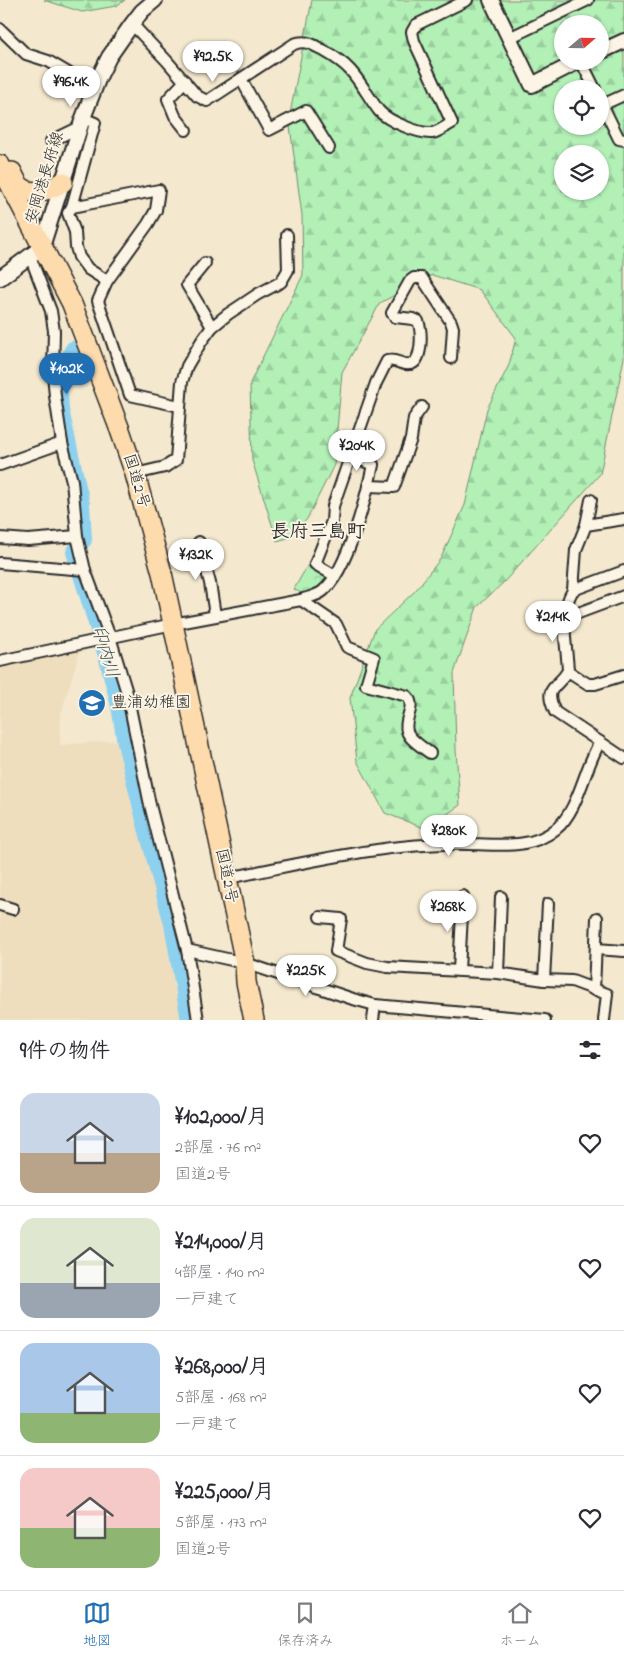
<!DOCTYPE html>
<html lang="ja">
<head>
<meta charset="utf-8">
<style>
	body { margin:0; font-family:"Indie Flower","Klee One",sans-serif; background:#f2f2f3; color:#2b2b33; height:100vh; display:flex; flex-direction:column; font-size:19px; white-space:nowrap }
	* { box-sizing:border-box; margin:0 }
	p { font-size:16px; color:#7c7c81 }
	.icon { flex:none; width:28px; height:28px; fill:none; stroke:currentColor; stroke-width:2; stroke-linecap:round; stroke-linejoin:round }
	.map { position:relative; height:1020px; overflow:hidden }
	.sheet { display:flex; flex-direction:column; background:#fff; flex:1 }
	.sheet>* { flex:none }
	.needle { width:32px; rotate:70deg }
	.buttons { position:absolute; left:554px; top:15px; display:grid; gap:10px }
	.buttons a { display:grid; place-items:center; width:55px; height:55px; border-radius:50%; background:#fff; box-shadow:0 1px 4px #0004; font-size:25px }
	.price { position:absolute; translate:-50% -42px; padding:0 11px; border-radius:18px; background:#fff; color:#222; font-size:16px; line-height:32px; filter:drop-shadow(0 1px 2px #0008) }
	.price::after { content:''; position:absolute; left:50%; top:30px; width:15px; height:11px; margin-left:-8px; background:inherit; clip-path:polygon(0 0,100% 0,50% 100%) }
	.price.active { background:#1f6fb2; color:#fff }
	ul { padding:0; list-style:none }
	li { display:flex; align-items:center; gap:15px; height:125px; padding:0 20px }
	li+li { border-top:1px solid #e1e1e2 }
	li span { display:grid; place-items:center; flex:none; width:140px; height:100px; border-radius:15px; color:#555 }
	li>.icon { margin-inline-start:auto }
	span .icon { width:60px; height:60px; fill:#fffc; stroke-width:1 }
	li b { font-size:21px }
	h2 { display:flex; justify-content:space-between; align-items:center; height:60px; padding:0 20px; font-size:21px }
	.tab-bar { display:flex; justify-content:space-around; align-items:center; height:70px; border-top:1px solid #e1e1e2; background:#fff; font-size:14px; color:#7c7c81 }
	.tab-bar a { display:grid; justify-items:center; gap:2px }
	.tab-bar .active { color:#1f6fb2 }
	.map>svg:first-child { display:block }
</style>
</head>
<body>
<div class="map">
<svg width="624" height="1020" viewBox="0 0 624 1020">
	<defs>
		<pattern id="forest-firs" width="22" height="20" patternUnits="userSpaceOnUse" patternTransform="scale(1.25)"><rect width="22" height="20" fill="#b2f0b6"/><path d="M5 1l3.5 6h-7zM16 11l3.5 6h-7z" fill="#99ce9d"/></pattern>
		<pattern id="park-crowns" width="20" height="18" patternUnits="userSpaceOnUse" patternTransform="scale(1.25)"><rect width="20" height="18" fill="#b2f0b6"/><path d="M2 6a3 3 0 1 1 6 0M12 15a3 3 0 1 1 6 0" fill="none" stroke="#99ce9d"/></pattern>
	</defs>
	<rect width="100%" height="100%" fill="#f4e8ce"/>
	<filter id="ink" filterUnits="userSpaceOnUse"><feTurbulence type="fractalNoise" baseFrequency=".02" numOctaves="2"/><feDisplacementMap in="SourceGraphic" scale="10" xChannelSelector="R" yChannelSelector="G"/><feConvolveMatrix kernelMatrix="1 2 1 2 8 2 1 2 1" color-interpolation-filters="sRGB"/></filter>
	<g filter="url(#ink)">
		<!-- built -->
		<path fill="#efdebe" d="M 80,650 L 61,714 L 60,745 L 119,740 L 135,806 L 175,948 L 187,1020 L 0,1020 L 0,667 Z"/>
		<!-- forest -->
		<g fill="url(#forest-firs)" stroke="#6e8e70" fill-rule="evenodd">
			<path d="M 44,0 L 125,0 L 116,6 L 82,12 Z"/>
			<path d="M 312,0 L 624,0 L 624,358 L 600,474 L 504,582 L 477,607 L 454,673 L 456,750 L 460,805 L 426,829 L 385,813 L 357,761 L 350,698 L 375,629 L 415,591 L 441,558 L 465,505 L 487,409 L 509,365 L 516,338 L 480,290 L 432,275 L 380,303 L 342,372 L 334,465 L 307,519 L 291,537 L 277,541 L 252,460 L 250,383 L 303,275 L 302,215 L 289,119 ZM 562,24 L 600,24 L 600,61 L 562,61 ZM 562,89 L 600,89 L 600,126 L 562,126 ZM 562,154 L 600,154 L 600,191 L 562,191 Z"/>
		</g>
		<!-- park -->
		<path fill="url(#park-crowns)" stroke="#6e8e70" d="M 309,563 L 327,573 L 327,581 C 314,589 308,599 294,589 Z"/>
		<g fill="none" stroke-linecap="round" stroke-linejoin="round">
			<!-- river -->
			<path stroke="#8dd1ef" stroke-width="16" d="M 73,349 L 59,376 L 61,410 L 82,504 L 84,540 L 74,552 L 107,659 L 119,706 L 125,743 L 146,828 L 172,924 L 189,1020"/>
			<!-- street casing -->
			<g stroke="#2b2b2b" stroke-width="14">
				<g id="street">
					<path d="M 132,24 L 167,61 L 197,96 L 207,101 L 294,44 C 304,40 310,43 319,48 C 331,55 341,60 350,70 C 361,82 369,98 379,111 C 388,121 419,134 432,133 C 439,132 446,126 452,123 L 414,41 L 412,32 L 416,25 L 467,0"/>
					<path d="M 0,29 L 26,54 L 48,61 L 94,88"/>
					<path d="M 509,38 L 588,0"/>
					<path d="M 581,61 L 595,89"/>
					<path d="M 241,79 L 269,130 L 306,111 L 329,148"/>
					<path d="M 185,81 L 168,99 L 175,116 L 186,130"/>
					<path d="M 600,100 L 619,139 L 624,140"/>
					<path d="M 602,105 L 624,95"/>
					<path d="M 83,118 L 95,123 L 72,207 L 159,190 L 156,210 L 148,224 L 107,281 L 98,301 L 130,395 L 179,406"/>
					<path d="M 51,141 L 80,127"/>
					<path d="M 72,207 L 68,213 L 75,232 L 76,247 L 79,257 L 88,269 L 107,281"/>
					<path d="M 30,256 L 51,311 L 54,331 L 53,373 L 55,396 L 62,443 L 72,481 L 77,536 L 85,570 L 110,637 L 127,693 L 150,805 L 187,950 L 198,1020"/>
					<path d="M 205,263 L 187,285 L 212,327"/>
					<path d="M 0,465 L 62,443"/>
					<path d="M 135,474 L 165,467 L 176,460 L 182,382 L 187,366 L 201,342 L 212,327 L 228,314 L 258,294 L 281,282 L 288,270 L 287,235"/>
					<path d="M 368,486 L 394,487 L 411,439 L 414,418 L 422,407"/>
					<path d="M 586,525 L 591,500"/>
					<path d="M 0,538 L 28,540 L 77,536"/>
					<path d="M 199,542 L 210,583 L 215,615"/>
					<path d="M 0,563 L 85,570"/>
					<path d="M 624,571 L 573,590 C 558,615 567,644 568,671 C 556,690 543,686 555,712 L 624,758"/>
					<path d="M 335,576 L 315,564 L 332,521 L 333,506 L 376,383 L 387,361 C 395,358 402,366 410,364 C 423,362 422,331 418,321 L 413,319 L 395,317 L 392,313 L 410,281 L 414,278 L 422,278 L 451,322 L 453,328 L 451,358"/>
					<path d="M 573,590 L 576,550 L 586,525 L 624,519"/>
					<path d="M 301,600 L 336,624 L 347,647 L 374,658 L 366,685 L 407,696 C 417,707 403,718 407,731 C 409,739 423,748 430,753"/>
					<path d="M 565,618 L 624,596"/>
					<path d="M 0,661 L 173,624 L 301,600 C 309,597 317,596 323,591 C 348,570 366,497 373,465 L 350,455"/>
					<path d="M 568,671 L 588,684 L 595,684 L 624,675"/>
					<path d="M 227,878 C 306,863 387,842 468,844 C 498,844 531,850 556,829 C 579,810 584,768 600,742"/>
					<path d="M 0,905 L 13,909"/>
					<path d="M 320,917 L 341,919 L 336,951 L 367,963 L 387,967 L 498,973 L 544,980 L 572,981 L 607,994 L 604,1020"/>
					<path d="M 596,949 L 624,951"/>
					<path d="M 187,950 L 245,963 L 353,999 L 375,1005 L 545,1020"/>
					<path d="M 459,970 L 463,896"/>
					<path d="M 498,973 L 501,897"/>
					<path d="M 544,980 L 548,904"/>
					<path d="M 594,990 L 597,918"/>
					<path d="M 373,1020 L 375,1005"/>
				</g>
			</g>
			<!-- secondary casing -->
			<g stroke="#2b2b2b" stroke-width="18">
				<g id="secondary">
					<path d="M 491,0 L 532,85 L 579,61"/>
					<path d="M 600,52 L 624,41"/>
					<path d="M 0,278 L 42,247 L 83,118 L 99,77 L 109,57 L 132,24 L 142,11 L 155,0"/>
				</g>
			</g>
			<!-- highway casing -->
			<g stroke="#2b2b2b" stroke-width="22">
				<g id="highway">
					<path d="M 0,165 L 72,304 L 120,430 L 135,474 L 162,573 L 173,624 L 245,963 L 246,982 L 254,1020"/>
					<path d="M 12,172 C 14,176 17,183 20,186 C 32,198 51,189 63,182"/>
				</g>
			</g>
			<!-- street -->
			<use href="#street" stroke="#fcf5e5" stroke-width="10"/>
			<!-- secondary -->
			<use href="#secondary" stroke="#fcf5e5" stroke-width="14"/>
			<!-- highway -->
			<use href="#highway" stroke="#fedbac" stroke-width="19"/>
		</g>
	</g>
	<!-- icons -->
	<defs>
		<g id="school-disc" transform="scale(1.4375)"><circle r="9.5" fill="#1f6fb2" stroke="#fcf5e5"/><path d="M0-5L7-2L0 1L-7-2ZM-4 1L0 2.5L4 1V4Q0 6-4 4Z" fill="#fff"/></g>
	</defs>
	<g fill-rule="evenodd">
		<use href="#school-disc" x="92" y="703"/>
	</g>
	<g text-anchor="middle" dominant-baseline="central" stroke-width="4" stroke-linejoin="round" paint-order="stroke">
		<!-- street labels -->
		<g font-size="16" fill="#2b2b2b" stroke="#fcf5e5">
			<text transform="translate(45 178) rotate(-73)">安岡港長府線</text>
			<text transform="translate(136 481) rotate(73)">国道2号</text>
			<text transform="translate(226 876) rotate(78)">国道2号</text>
		</g>
		<!-- poi labels -->
		<g font-size="16" fill="#2b2b2b" stroke="#fcf5e5" text-anchor="start">
			<text x="111" y="703">豊浦幼稚園</text>
		</g>
		<!-- water labels -->
		<g font-size="18" font-style="italic" fill="#44545c" stroke="#fcf5e5">
			<text transform="translate(104 652) rotate(73)">印内川</text>
		</g>
		<!-- quarter labels -->
		<g font-size="19" font-weight="bold" fill="#2b2b2b" stroke="#fcf5e5">
			<text x="318" y="532">長府三島町</text>
		</g>
	</g>
</svg>
<div class="buttons">
<a><svg class="needle" viewBox="-14 -14 28 28"><path d="M0-13l5 13h-10z" fill="#e53935"/><path d="M0 13l5-13h-10z" fill="#7c7c81"/></svg></a>
<a><svg class="icon" aria-label="locate" viewBox="0 0 24 24"><circle cx="12" cy="12" r="6"/><path d="M12 2v4M12 18v4M2 12h4M18 12h4"/></svg></a>
<a><svg class="icon" aria-label="layers" viewBox="0 0 24 24"><path d="M12 4l9 5-9 5-9-5zM3 14l9 5 9-5"/></svg></a>
</div>
<b class="price" style="left:213px;top:83px">¥92.5K</b>
<b class="price" style="left:71px;top:108px">¥96.4K</b>
<b class="price active" style="left:67px;top:395px">¥102K</b>
<b class="price" style="left:357px;top:472px">¥204K</b>
<b class="price" style="left:196px;top:581px">¥132K</b>
<b class="price" style="left:553px;top:643px">¥214K</b>
<b class="price" style="left:449px;top:857px">¥280K</b>
<b class="price" style="left:448px;top:933px">¥268K</b>
<b class="price" style="left:306px;top:997px">¥225K</b>
</div>
<section class="sheet">
<h2>9件の物件<svg class="icon" aria-label="filters" viewBox="0 0 24 24"><path d="M4 7h16M4 17h16"/><circle cx="9" cy="7" r="2"/><circle cx="15" cy="17" r="2"/></svg></h2>
<ul>
<li><span style="background:linear-gradient(#c9d6e8 60%,#b9a48a 0)"><svg class="icon" aria-label="home" viewBox="0 0 24 24"><path d="M3 11l9-7 9 7M6 9v11h12V9"/></svg></span><div><b>¥102,000/月</b><p>2部屋 · 76 m²</p><p>国道2号</p></div><svg class="icon" aria-label="heart" viewBox="0 0 24 24"><path d="M12 20l-8-8c-3-5 5-10 8-4 3-6 11-1 8 4z"/></svg></li>
<li><span style="background:linear-gradient(#dfe7d0 65%,#9aa5b1 0)"><svg class="icon" aria-label="home" viewBox="0 0 24 24"><path d="M3 11l9-7 9 7M6 9v11h12V9"/></svg></span><div><b>¥214,000/月</b><p>4部屋 · 140 m²</p><p>一戸建て</p></div><svg class="icon" aria-label="heart" viewBox="0 0 24 24"><path d="M12 20l-8-8c-3-5 5-10 8-4 3-6 11-1 8 4z"/></svg></li>
<li><span style="background:linear-gradient(#a9c7e8 70%,#8fb573 0)"><svg class="icon" aria-label="home" viewBox="0 0 24 24"><path d="M3 11l9-7 9 7M6 9v11h12V9"/></svg></span><div><b>¥268,000/月</b><p>5部屋 · 168 m²</p><p>一戸建て</p></div><svg class="icon" aria-label="heart" viewBox="0 0 24 24"><path d="M12 20l-8-8c-3-5 5-10 8-4 3-6 11-1 8 4z"/></svg></li>
<li><span style="background:linear-gradient(#f6c9c9 60%,#8fb573 0)"><svg class="icon" aria-label="home" viewBox="0 0 24 24"><path d="M3 11l9-7 9 7M6 9v11h12V9"/></svg></span><div><b>¥225,000/月</b><p>5部屋 · 173 m²</p><p>国道2号</p></div><svg class="icon" aria-label="heart" viewBox="0 0 24 24"><path d="M12 20l-8-8c-3-5 5-10 8-4 3-6 11-1 8 4z"/></svg></li>
</ul>
</section>
<nav class="tab-bar">
<a class="active"><svg class="icon" aria-label="map" viewBox="0 0 24 24"><path d="M3 6l6-2 6 2 6-2v14l-6 2-6-2-6 2zM9 4v14M15 6v14"/></svg>地図</a>
<a><svg class="icon" aria-label="saved" viewBox="0 0 24 24"><path d="M7 4h10v16l-5-4-5 4z"/></svg>保存済み</a>
<a><svg class="icon" aria-label="home" viewBox="0 0 24 24"><path d="M3 11l9-7 9 7M6 9v11h12V9"/></svg>ホーム</a>
</nav>
</body>
</html>
